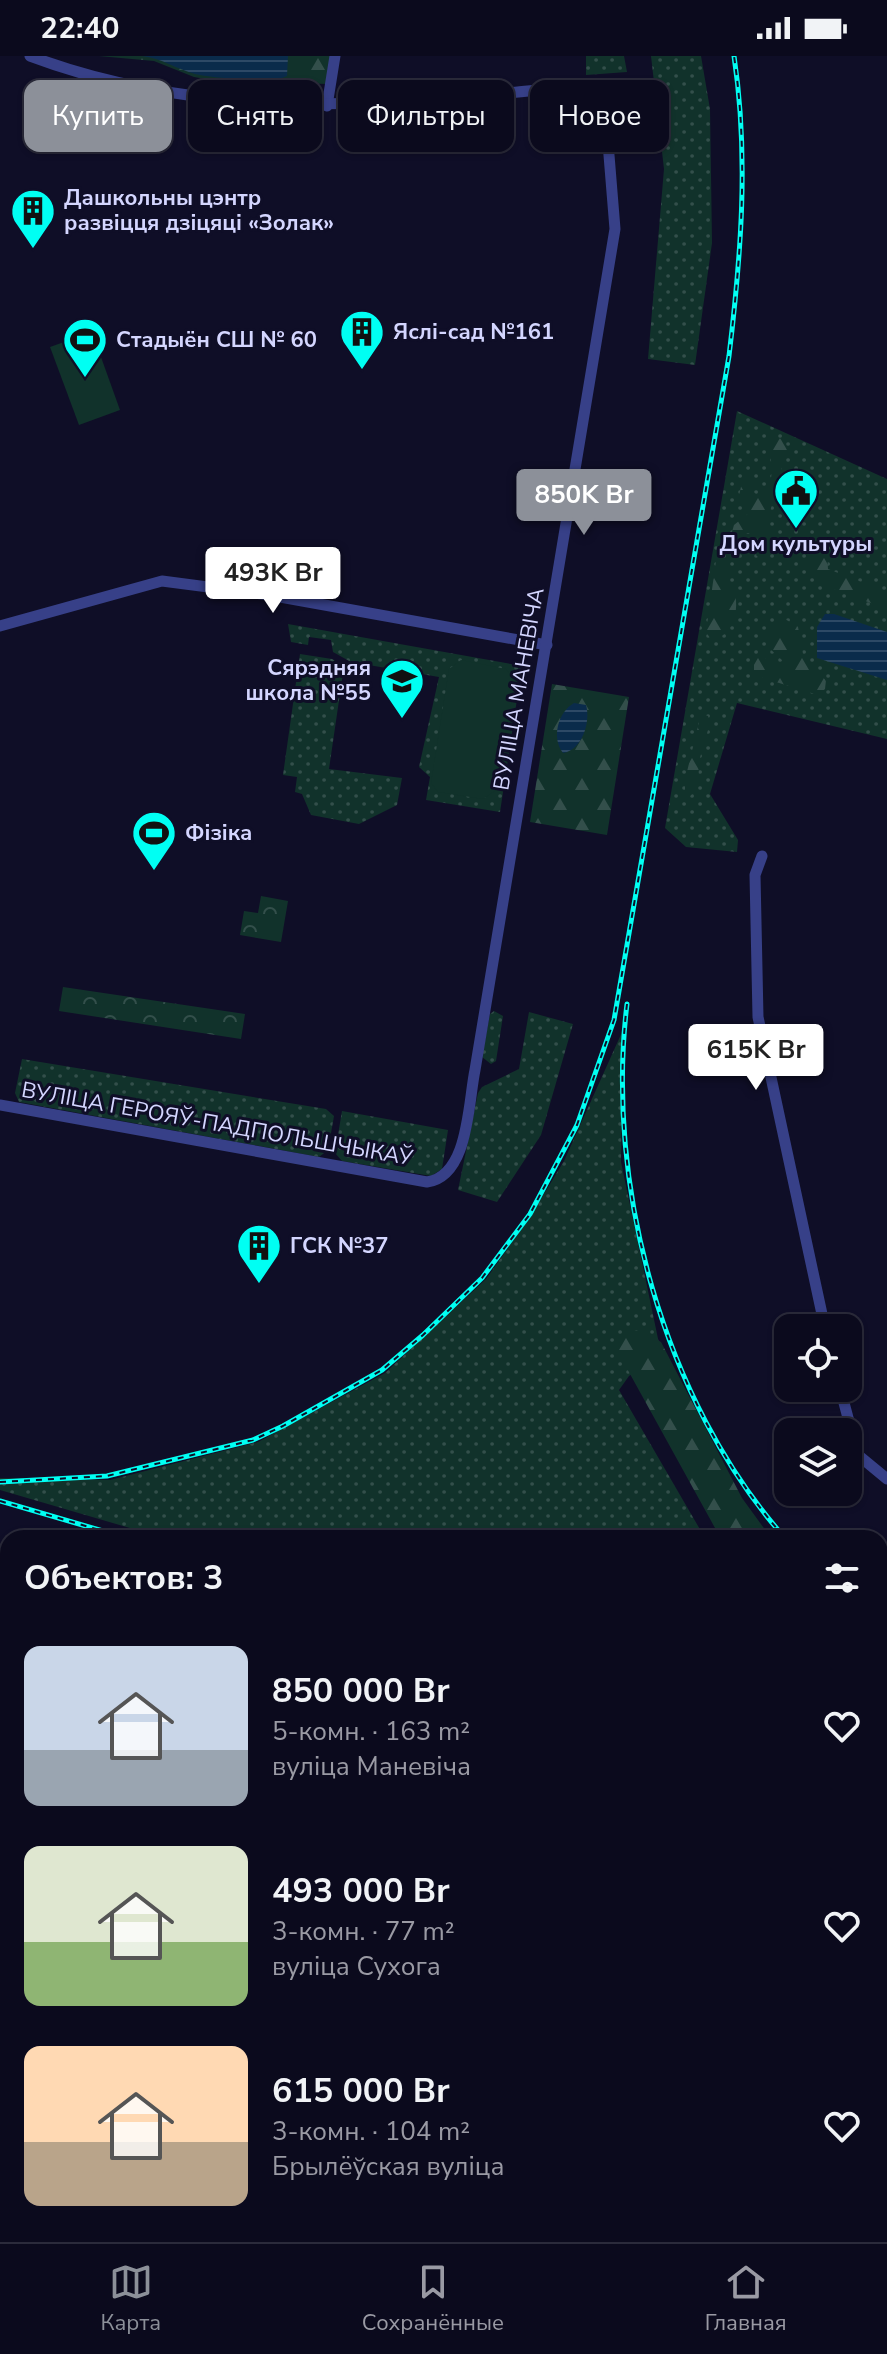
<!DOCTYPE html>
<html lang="ru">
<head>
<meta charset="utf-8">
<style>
	body { margin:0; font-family:"Nunito Sans",sans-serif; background:#19182a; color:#f1f3f6; height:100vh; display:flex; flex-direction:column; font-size:30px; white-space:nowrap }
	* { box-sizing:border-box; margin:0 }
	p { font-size:26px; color:#9a9aa4 }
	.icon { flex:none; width:44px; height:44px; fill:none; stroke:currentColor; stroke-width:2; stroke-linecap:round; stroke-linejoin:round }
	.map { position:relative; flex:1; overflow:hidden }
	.panel { position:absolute; left:0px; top:1474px; width:888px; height:712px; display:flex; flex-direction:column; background:#0b0a1d; border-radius:24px 24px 0 0; box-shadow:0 2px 6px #0004,0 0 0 2px #2b2b3b }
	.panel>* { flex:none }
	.banner { position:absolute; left:24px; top:24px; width:840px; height:72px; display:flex; gap:16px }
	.controls { position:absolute; left:774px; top:1258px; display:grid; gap:16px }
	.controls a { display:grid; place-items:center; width:88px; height:88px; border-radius:16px; background:#0b0a1d; box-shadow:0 2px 6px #0004,0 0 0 2px #2b2b3b; font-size:40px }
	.price { position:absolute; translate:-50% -68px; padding:0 18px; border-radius:8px; background:#fff; color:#222; font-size:26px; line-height:52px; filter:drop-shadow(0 2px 4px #0008) }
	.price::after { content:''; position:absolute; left:50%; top:48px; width:24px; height:18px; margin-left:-12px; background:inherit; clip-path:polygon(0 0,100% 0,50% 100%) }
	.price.selected { background:#8c9099; color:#fff }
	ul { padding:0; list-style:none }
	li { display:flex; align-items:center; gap:24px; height:200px; padding:0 24px }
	li span { display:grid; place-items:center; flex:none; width:224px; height:160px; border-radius:16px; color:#555 }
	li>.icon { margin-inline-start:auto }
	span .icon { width:96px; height:96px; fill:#fffc; stroke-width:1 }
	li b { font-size:34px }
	h2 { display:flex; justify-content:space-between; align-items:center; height:96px; padding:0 24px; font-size:34px }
	.tag { padding:0 28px; border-radius:16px; background:#0b0a1d; box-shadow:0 2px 6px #0004,0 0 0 2px #2b2b3b; font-size:28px; line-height:72px }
	.tag.selected { background:#8c9099; color:#fff }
	.status { display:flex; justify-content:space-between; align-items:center; height:56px; padding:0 40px; background:#0b0a1d; direction:ltr }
	.status svg { height:22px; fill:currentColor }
	.tab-bar { display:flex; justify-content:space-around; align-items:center; height:112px; border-top:2px solid #2b2b3b; background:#0b0a1d; font-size:22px; color:#9a9aa4 }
	.tab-bar a { display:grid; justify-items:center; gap:4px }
	.tab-bar .selected { color:#8c9099 }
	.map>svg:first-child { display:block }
</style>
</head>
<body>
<div class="status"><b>22:40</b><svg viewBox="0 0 49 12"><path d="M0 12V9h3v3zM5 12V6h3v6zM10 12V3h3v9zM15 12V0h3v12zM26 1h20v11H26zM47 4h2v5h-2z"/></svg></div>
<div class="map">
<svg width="887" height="2186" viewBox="0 0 887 2186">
	<defs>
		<pattern id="grass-dots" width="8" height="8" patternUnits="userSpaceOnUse" patternTransform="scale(2)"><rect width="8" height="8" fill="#11322b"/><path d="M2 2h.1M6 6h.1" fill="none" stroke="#334f4b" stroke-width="1.8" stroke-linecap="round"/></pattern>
		<pattern id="forest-firs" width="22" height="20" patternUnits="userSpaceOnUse" patternTransform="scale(2)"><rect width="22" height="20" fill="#11322b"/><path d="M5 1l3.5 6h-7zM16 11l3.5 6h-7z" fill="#334f4b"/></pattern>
		<pattern id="park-crowns" width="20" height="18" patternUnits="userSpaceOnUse" patternTransform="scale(2)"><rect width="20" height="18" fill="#11322b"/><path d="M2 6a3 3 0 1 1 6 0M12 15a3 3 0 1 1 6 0" fill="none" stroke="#334f4b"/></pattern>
		<pattern id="water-rules" width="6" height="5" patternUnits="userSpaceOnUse" patternTransform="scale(2)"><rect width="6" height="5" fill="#0a2b4b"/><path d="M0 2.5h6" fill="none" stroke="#2d4966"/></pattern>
	</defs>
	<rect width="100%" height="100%" fill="#0f0e27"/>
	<!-- grass -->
	<g fill="url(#grass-dots)">
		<path d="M 586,0 L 624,0 L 627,16 L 586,19 Z"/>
		<path d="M 651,0 L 701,0 L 710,53 L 712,187 L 695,309 L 648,303 L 664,113 Z"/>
		<path d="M 737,355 L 887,423 L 887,683 L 737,647 L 710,738 L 738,784 L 737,796 L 686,791 L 665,772 Z"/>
		<path d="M 288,568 L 522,610 L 500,756 L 426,744 L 430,721 L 419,711 L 439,621 L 351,606 L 333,596 L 331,584 L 309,581 L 308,589 L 291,586 Z"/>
		<path d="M 300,598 L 332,603 L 344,610 L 329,713 L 402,722 L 397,749 L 359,768 L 311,759 L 302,738 L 295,736 L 297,721 L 283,719 Z"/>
		<path d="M 494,955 L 503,960 L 496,1005 L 491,1008 L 482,1001 L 490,958 Z"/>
		<path d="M 529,956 L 573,968 L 541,1079 L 497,1146 L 458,1134 L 478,1037 L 482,1031 L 519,1013 Z"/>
		<path d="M 623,974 L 621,1106 L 661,1297 L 629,1320 L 619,1334 L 705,1482 L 164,1482 L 0,1434 L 0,1422 L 110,1424 L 258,1386 L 385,1317 L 486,1223 L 528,1164 L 564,1105 Z"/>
		<path d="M 22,1003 L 326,1053 L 334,1060 L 328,1094 L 319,1101 L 19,1046 L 15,1037 Z"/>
		<path d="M 342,1055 L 448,1074 L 442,1113 L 431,1120 L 342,1105 L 335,1097 Z"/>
		<path d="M 880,1590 L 887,1596 L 887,1692 L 880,1690 Z"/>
	</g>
	<!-- forest -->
	<g fill="url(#forest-firs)">
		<path d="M 99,0 L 332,0 L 329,28 L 217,25 L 194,21 L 154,5 Z"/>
		<path d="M 773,381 L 783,383 L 787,393 L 768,463 L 775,488 L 768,502 L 761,504 L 756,499 L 765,487 L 762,478 L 746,477 L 735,488 L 730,483 L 734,469 L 750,456 L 739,440 L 744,417 L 751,414 L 751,434 L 757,439 C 779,429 770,405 769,388 Z"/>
		<path d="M 818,490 L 827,497 L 828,513 L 887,536 L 887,553 L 822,529 L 805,512 L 808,498 Z"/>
		<path d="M 720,501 C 728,508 724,515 729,524 C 742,543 738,577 712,585 L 706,576 L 716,505 Z"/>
		<path d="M 785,563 L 798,571 L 804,604 L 826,624 L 825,633 L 818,639 L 763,622 L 754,614 L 754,604 L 762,599 L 776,612 L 782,611 L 782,604 L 768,591 C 766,577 773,569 785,563 Z"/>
		<path d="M 552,628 L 629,641 L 607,779 L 530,766 Z"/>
		<path d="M 701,658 L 708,660 L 710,667 L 699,705 L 698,732 L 689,741 L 685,738 L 685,724 Z"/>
		<path d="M 627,1273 L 644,1276 L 661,1286 L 742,1442 L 771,1482 L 720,1481 L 614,1289 Z"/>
	</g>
	<!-- park -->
	<g fill="url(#park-crowns)">
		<path d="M 261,840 L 288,845 L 281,886 L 240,879 L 244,855 L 258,857 Z"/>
		<path d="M 63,931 L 245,958 L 241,983 L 59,955 Z"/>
	</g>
	<!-- pitch -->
	<g fill="#11322b">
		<path d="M 92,276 L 120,354 L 79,369 L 50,291 Z"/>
		<path d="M 461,604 L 506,613 L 515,625 L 496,734 L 483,743 L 438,736 L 431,727 L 449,613 Z"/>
	</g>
	<!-- water -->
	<g fill="url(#water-rules)">
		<path d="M 142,0 L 288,0 L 287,20 L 277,24 C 251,22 222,24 195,18 C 176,13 162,2 142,0 Z"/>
		<path d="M 825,558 L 834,558 L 887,576 L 887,624 L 817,602 L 817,571 Z"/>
		<path d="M 574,647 L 586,649 C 591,666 582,694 563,697 C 551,682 558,656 574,647 Z"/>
	</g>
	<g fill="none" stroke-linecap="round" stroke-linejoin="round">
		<!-- minor -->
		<g stroke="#374088" stroke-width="11">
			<path d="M 327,50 L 335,0"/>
			<path d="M 0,570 L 162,525 L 269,539 L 547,589"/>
			<path d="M 762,800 L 755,819 L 758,961 L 825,1272"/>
			<path d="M 0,1049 L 427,1126 C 469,1120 468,1047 475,1014 L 615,173 L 605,50 L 595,37 L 565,31 C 386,51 202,65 30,0"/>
			<path d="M 840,1332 L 858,1399 L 887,1423"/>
			<path d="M 880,2149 L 887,2150"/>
		</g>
		<!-- major -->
		<g stroke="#a95bff" stroke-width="14">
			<path d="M 0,1665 L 8,1666"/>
			<path d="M 880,1779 L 887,1779"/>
			<path d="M 531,2178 L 533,2186"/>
		</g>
		<!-- rail casing -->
		<g stroke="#00fff3" stroke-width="5">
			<g id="rail">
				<path d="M 627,948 C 605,1129 663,1344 785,1482"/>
				<path d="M 0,1426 L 107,1420 L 253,1384 L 283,1370 L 382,1314 L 423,1279 L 482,1222 L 530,1158 L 577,1069 L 614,964 L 729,300 C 741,200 749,100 734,0"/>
				<path d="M 0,1445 L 127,1482"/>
				<path d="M 880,1576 L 887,1582"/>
				<path d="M 880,1697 L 887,1699"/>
			</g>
		</g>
		<!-- rail -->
		<use href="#rail" stroke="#0f0e27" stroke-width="2" stroke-dasharray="6" stroke-linecap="butt"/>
	</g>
	<!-- icons -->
	<defs>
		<g id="building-pin" transform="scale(2.3)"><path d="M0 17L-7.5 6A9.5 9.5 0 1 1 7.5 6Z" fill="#00fff3" stroke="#0f0e27"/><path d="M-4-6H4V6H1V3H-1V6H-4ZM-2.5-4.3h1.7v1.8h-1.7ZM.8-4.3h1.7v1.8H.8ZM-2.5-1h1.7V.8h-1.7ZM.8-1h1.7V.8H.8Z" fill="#111"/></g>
		<g id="stadium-pin" transform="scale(2.3)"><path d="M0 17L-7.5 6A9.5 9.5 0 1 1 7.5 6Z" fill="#00fff3" stroke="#0f0e27"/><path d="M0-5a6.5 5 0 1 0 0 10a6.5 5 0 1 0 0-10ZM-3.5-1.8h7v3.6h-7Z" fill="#111"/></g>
		<g id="civic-pin" transform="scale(2.3)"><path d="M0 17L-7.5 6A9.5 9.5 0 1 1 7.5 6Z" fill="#00fff3" stroke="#0f0e27"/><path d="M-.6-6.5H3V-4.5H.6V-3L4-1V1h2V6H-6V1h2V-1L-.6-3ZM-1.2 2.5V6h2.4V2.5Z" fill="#111"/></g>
		<g id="school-pin" transform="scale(2.3)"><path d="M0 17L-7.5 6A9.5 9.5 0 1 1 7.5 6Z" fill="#00fff3" stroke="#0f0e27"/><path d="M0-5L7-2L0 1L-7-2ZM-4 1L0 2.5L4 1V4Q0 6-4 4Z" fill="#111"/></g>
	</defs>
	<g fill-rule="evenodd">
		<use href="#building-pin" x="33" y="155"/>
		<use href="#building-pin" x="362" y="276"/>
		<use href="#stadium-pin" x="85" y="284"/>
		<use href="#civic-pin" x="796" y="435"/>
		<use href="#school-pin" x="402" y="625"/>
		<use href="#stadium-pin" x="154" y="777"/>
		<use href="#building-pin" x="259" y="1190"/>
	</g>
	<g text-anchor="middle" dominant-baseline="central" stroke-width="6" stroke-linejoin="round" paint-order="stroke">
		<!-- poi labels -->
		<g font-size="22" font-weight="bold" fill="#d4d6ff" stroke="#0f0e27" text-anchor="start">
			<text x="64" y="142">Дашкольны цэнтр<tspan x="64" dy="25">развіцця дзіцяці «Золак»</tspan></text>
			<text x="393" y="276">Яслі-сад №161</text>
			<text x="116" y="284">Стадыён СШ № 60</text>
			<text x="796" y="488" text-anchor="middle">Дом культуры</text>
			<text x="371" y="612" text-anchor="end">Сярэдняя<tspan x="371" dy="25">школа №55</tspan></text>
			<text x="185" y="777">Фізіка</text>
			<text x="290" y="1190">ГСК №37</text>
		</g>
		<!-- street labels -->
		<g font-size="22" fill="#d4d6ff" stroke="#0f0e27">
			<text transform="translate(519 633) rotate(-80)">ВУЛІЦА МАНЕВІЧА</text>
			<text transform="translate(217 1068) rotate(10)">ВУЛІЦА ГЕРОЯЎ-ПАДПОЛЬШЧЫКАЎ</text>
		</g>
	</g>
</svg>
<div class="controls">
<a><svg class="icon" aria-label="locate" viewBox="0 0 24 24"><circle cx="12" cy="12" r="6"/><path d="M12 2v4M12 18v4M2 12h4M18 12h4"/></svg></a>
<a><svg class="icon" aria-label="layers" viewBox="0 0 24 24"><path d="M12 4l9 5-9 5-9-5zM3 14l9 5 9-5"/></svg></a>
</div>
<b class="price selected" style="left:584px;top:481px">850K Br</b>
<b class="price" style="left:273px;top:559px">493K Br</b>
<b class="price" style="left:756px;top:1036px">615K Br</b>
<div class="banner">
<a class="tag selected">Купить</a>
<a class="tag">Снять</a>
<a class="tag">Фильтры</a>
<a class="tag">Новое</a>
</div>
<section class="panel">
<h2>Объектов: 3<svg class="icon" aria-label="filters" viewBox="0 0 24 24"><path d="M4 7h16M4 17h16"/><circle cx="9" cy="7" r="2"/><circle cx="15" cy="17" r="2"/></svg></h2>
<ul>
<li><span style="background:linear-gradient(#c9d6e8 65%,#9aa5b1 0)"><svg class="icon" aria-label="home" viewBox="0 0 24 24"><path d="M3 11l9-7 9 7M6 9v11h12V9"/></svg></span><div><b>850 000 Br</b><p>5-комн. · 163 m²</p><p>вуліца Маневіча</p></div><svg class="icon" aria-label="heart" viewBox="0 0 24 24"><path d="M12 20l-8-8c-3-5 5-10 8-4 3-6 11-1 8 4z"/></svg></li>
<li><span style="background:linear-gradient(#dfe7d0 60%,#8fb573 0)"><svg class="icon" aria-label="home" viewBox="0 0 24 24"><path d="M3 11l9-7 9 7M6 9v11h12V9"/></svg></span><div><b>493 000 Br</b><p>3-комн. · 77 m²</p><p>вуліца Сухога</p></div><svg class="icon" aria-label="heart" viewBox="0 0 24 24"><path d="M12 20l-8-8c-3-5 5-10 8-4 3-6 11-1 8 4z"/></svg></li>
<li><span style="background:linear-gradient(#ffd9b3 60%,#b9a48a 0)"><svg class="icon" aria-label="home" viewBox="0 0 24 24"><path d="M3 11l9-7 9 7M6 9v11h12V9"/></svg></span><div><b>615 000 Br</b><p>3-комн. · 104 m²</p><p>Брылёўская вуліца</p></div><svg class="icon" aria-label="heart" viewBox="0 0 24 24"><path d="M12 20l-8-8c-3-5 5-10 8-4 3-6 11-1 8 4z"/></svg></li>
</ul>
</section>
</div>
<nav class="tab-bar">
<a class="selected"><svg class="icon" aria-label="map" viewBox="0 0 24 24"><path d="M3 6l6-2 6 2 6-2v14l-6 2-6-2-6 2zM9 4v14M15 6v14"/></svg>Карта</a>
<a><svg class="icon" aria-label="saved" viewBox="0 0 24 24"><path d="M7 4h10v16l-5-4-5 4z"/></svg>Сохранённые</a>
<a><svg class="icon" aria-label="home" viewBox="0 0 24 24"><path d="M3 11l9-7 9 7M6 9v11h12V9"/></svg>Главная</a>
</nav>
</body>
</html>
